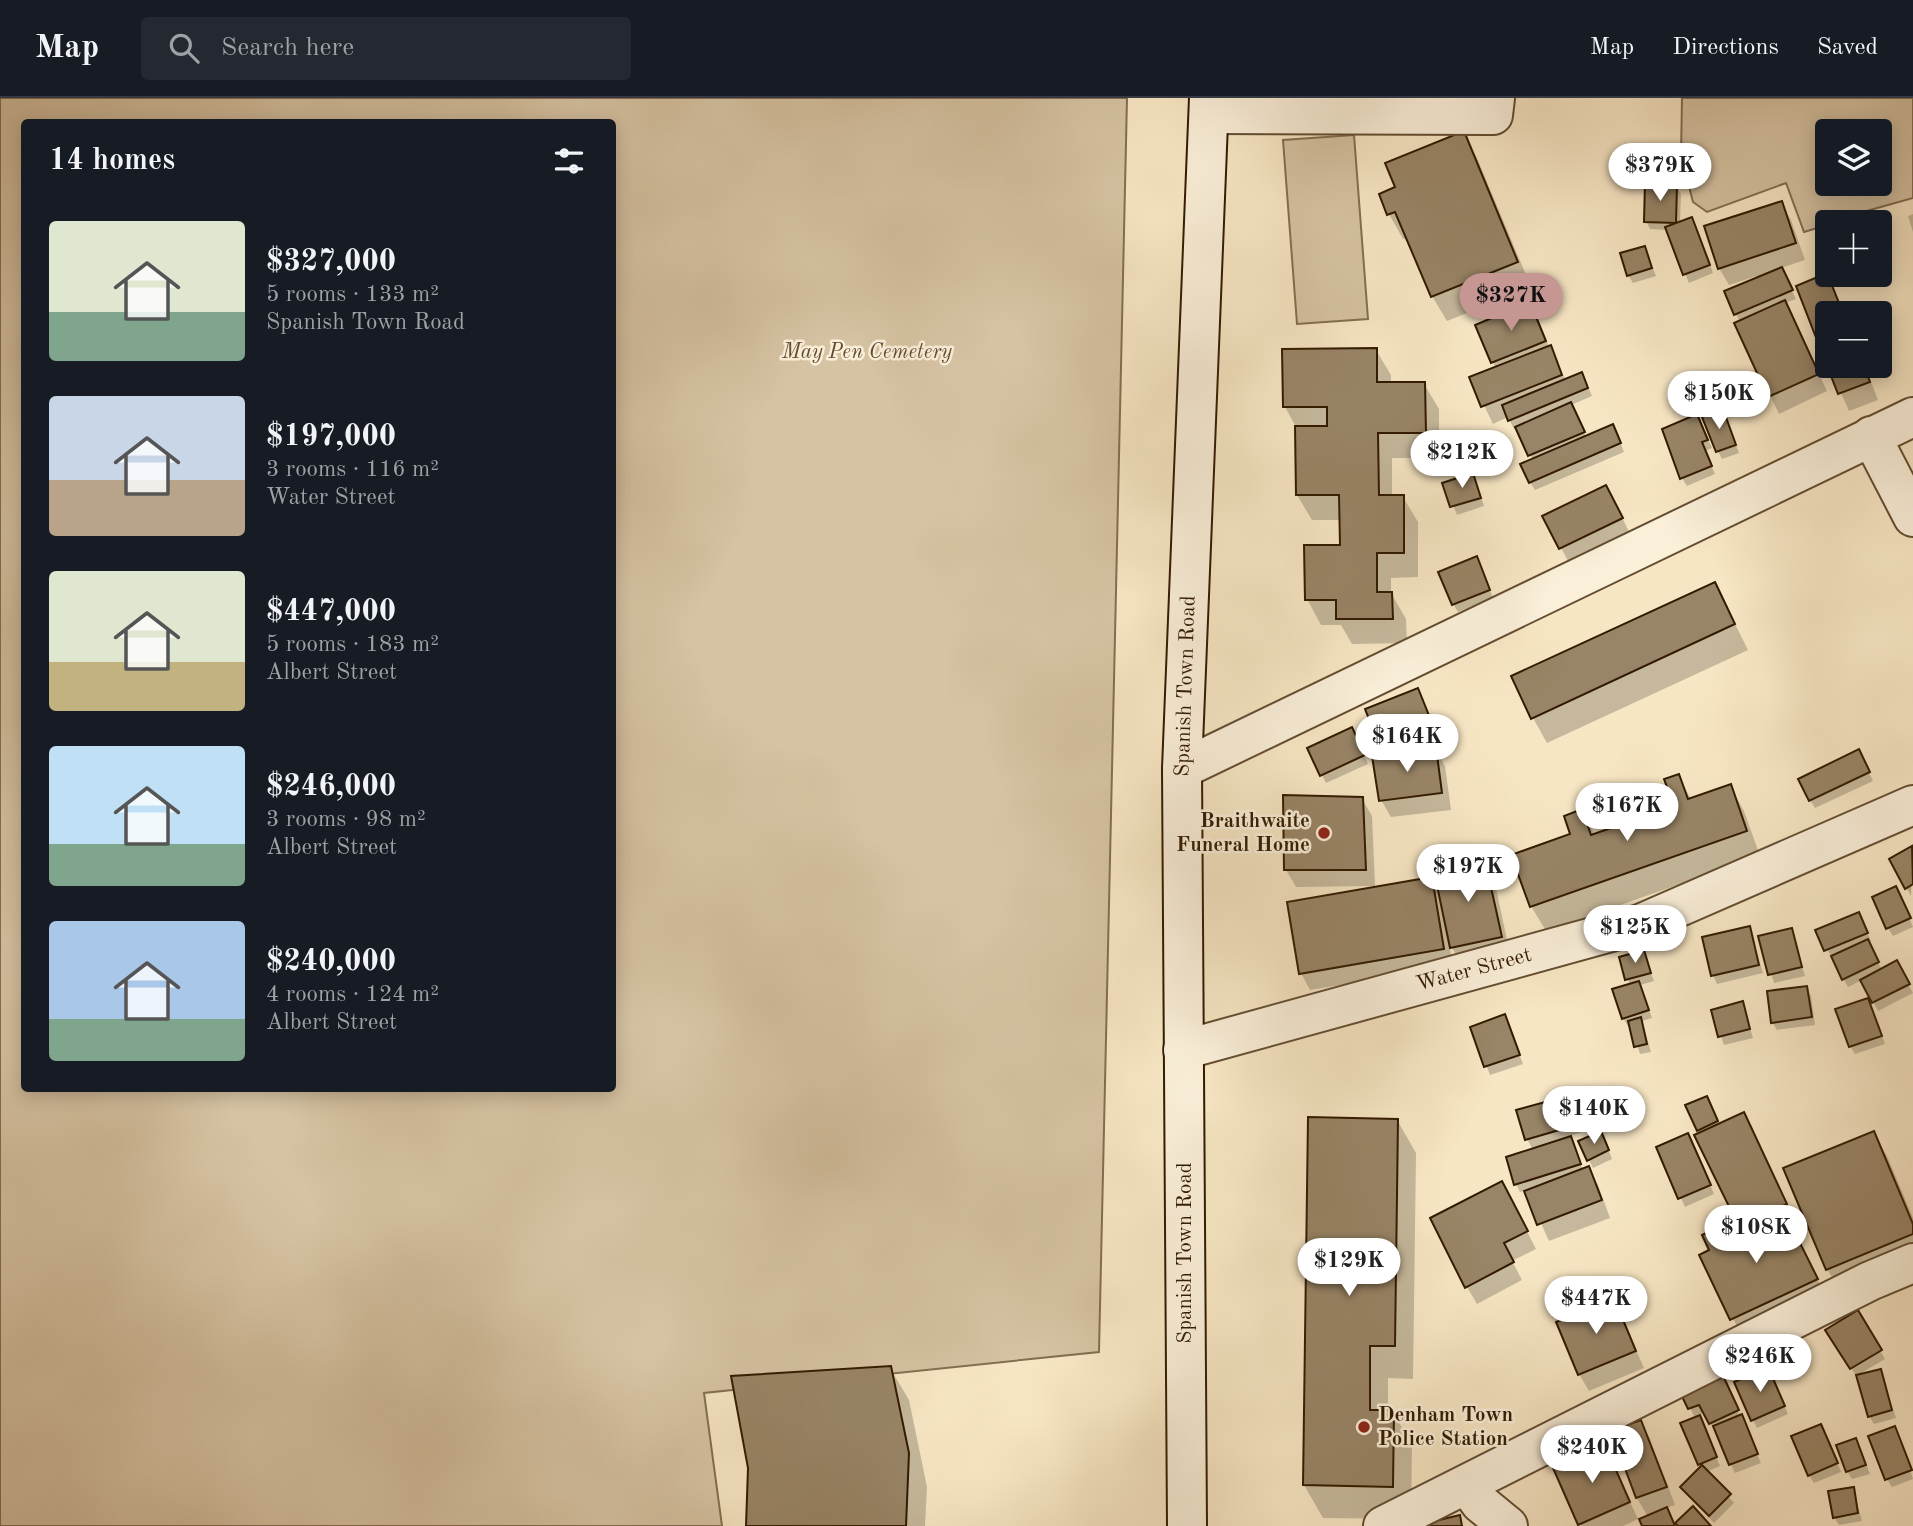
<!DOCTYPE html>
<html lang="en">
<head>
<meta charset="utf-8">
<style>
	body { margin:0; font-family:"Old Standard TT",serif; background:#242831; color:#f1f3f6; height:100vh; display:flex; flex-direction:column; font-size:26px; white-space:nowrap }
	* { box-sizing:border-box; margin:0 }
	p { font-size:23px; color:#9ea1a6 }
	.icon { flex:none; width:38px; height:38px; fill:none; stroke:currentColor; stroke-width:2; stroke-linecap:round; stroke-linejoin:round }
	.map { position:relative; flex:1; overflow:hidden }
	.panel { position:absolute; left:21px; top:21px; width:595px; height:973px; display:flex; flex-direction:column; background:#171b24; border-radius:7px; box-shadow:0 4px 18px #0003 }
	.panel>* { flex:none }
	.buttons { position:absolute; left:1815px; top:21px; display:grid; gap:14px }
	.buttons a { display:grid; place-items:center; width:77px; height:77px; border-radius:7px; background:#171b24; box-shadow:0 4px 18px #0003; font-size:35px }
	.price { position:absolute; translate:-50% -60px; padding:0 16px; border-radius:24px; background:#fff; color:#222; font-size:23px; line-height:46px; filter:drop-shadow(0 2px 4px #0008) }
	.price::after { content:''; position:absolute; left:50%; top:42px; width:21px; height:16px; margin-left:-10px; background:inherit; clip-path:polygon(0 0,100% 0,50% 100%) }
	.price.on { background:#c59692; color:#111 }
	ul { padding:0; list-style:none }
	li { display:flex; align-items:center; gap:21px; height:175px; padding:0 28px }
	li span { display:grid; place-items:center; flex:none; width:196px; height:140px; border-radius:7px; color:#555 }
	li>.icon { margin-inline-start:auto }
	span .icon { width:84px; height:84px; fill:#fffc; stroke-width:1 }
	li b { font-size:30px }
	h2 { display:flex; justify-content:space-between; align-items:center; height:84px; padding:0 28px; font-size:30px }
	header { display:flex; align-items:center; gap:42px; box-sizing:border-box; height:98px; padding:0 35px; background:#171b24; border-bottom:2px solid #363941 }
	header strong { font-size:33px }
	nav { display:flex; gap:38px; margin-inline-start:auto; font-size:24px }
	.search { width:490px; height:63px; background:#242831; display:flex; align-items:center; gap:18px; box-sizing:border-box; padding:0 24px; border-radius:7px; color:#9ea1a6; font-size:26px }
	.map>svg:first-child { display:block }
</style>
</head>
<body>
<header>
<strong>Map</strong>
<div class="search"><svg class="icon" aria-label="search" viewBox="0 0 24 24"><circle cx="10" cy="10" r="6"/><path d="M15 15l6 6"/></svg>Search here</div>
<nav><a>Map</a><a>Directions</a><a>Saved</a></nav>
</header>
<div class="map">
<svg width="1913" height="1428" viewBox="0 0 1913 1428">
	<rect width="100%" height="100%" fill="#f7e6c4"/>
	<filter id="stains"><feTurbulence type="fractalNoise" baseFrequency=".00286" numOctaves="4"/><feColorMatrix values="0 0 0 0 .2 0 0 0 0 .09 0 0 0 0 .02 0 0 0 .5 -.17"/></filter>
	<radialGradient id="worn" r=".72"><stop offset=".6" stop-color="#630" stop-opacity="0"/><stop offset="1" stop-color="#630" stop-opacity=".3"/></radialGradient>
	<!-- green -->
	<g fill="#d6c3a3" stroke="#846e52" stroke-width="2" fill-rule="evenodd">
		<path d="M 0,0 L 1127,0 L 1099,1254 L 704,1295 L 722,1428 L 0,1428 ZM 24,24 L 612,24 L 612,990 L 24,990 Z"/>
		<path d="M 1682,0 L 1913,0 L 1913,100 L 1827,124 L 1827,127 L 1804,134 L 1786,85 L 1707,114 L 1693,104 L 1681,58 ZM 1827,33 L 1880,33 L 1880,86 L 1827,86 Z"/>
		<path d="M 1354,37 L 1368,221 L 1297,226 L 1283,42 Z"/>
	</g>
	<!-- shadow -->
	<g fill="#0003">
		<path d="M 1463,35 L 1477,60 L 1531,189 L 1447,223 L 1432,198 L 1408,140 L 1403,141 L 1389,116 L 1397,90 Z"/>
		<path d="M 1676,88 L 1681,96 L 1680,125 L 1696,129 L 1713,175 L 1689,185 L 1668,132 L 1650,131 L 1646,123 Z"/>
		<path d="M 1781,105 L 1791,122 L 1805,162 L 1781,170 L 1796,201 L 1785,205 L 1827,293 L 1779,316 L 1736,226 L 1740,224 L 1736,216 L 1757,178 L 1729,187 L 1719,170 Z"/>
		<path d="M 1913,116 L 1913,134 L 1908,118 Z"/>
		<path d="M 1645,150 L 1656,178 L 1633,185 L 1628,177 Z"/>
		<path d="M 1826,177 L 1844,215 L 1827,215 L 1827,264 Z"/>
		<path d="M 1529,207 L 1566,283 L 1586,284 L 1592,298 L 1571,307 L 1586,339 L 1617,336 L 1624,354 L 1535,392 L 1530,384 L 1533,362 L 1517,329 L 1514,331 L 1508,319 L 1493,326 L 1471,280 L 1496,271 L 1477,227 Z"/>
		<path d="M 1376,252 L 1391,277 L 1391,286 L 1424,286 L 1439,311 L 1439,360 L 1392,360 L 1392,399 L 1403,399 L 1418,424 L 1418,479 L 1391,480 L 1391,495 L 1406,521 L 1407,545 L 1352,546 L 1341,527 L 1321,527 L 1307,501 L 1342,449 L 1341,422 L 1312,422 L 1297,397 L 1296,329 L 1285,309 Z"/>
		<path d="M 1829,268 L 1865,268 L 1878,302 L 1849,313 Z"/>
		<path d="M 1726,321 L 1739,355 L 1722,361 L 1718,353 Z"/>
		<path d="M 1701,326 L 1712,350 L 1705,353 L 1715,376 L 1687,388 L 1682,380 Z"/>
		<path d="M 1473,377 L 1484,408 L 1457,417 L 1445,386 Z"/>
		<path d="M 1616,407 L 1631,438 L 1570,467 L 1545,419 Z"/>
		<path d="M 1481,469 L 1493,500 L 1458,514 L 1453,506 Z"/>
		<path d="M 1715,486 L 1748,552 L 1547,645 L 1533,620 Z"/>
		<path d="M 1417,592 L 1442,647 L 1434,650 L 1445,668 L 1451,712 L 1391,719 L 1381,702 L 1387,658 L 1383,650 Z"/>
		<path d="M 1356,639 L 1368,666 L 1326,685 L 1322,677 Z"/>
		<path d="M 1863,661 L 1873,683 L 1815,710 L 1810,702 Z"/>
		<path d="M 1678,678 L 1691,701 L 1730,688 L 1744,713 L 1760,758 L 1546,833 L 1531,808 L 1572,737 L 1581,713 L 1595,737 L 1676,709 Z"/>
		<path d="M 1362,701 L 1372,718 L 1375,788 L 1296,789 L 1286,772 Z"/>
		<path d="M 1911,750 L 1913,754 L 1911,798 L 1891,761 Z"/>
		<path d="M 1484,764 L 1494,781 L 1510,856 L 1462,866 L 1449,845 L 1453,868 L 1310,892 L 1301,875 L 1431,781 L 1440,796 Z"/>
		<path d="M 1900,798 L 1913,829 L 1893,838 L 1888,830 Z"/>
		<path d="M 1862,824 L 1871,843 L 1868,844 L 1882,872 L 1896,865 L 1913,895 L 1878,913 L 1862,882 L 1848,889 L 1817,833 Z"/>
		<path d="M 1749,830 L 1763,875 L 1717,886 L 1713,877 Z"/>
		<path d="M 1791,832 L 1805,878 L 1774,885 L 1760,839 Z"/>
		<path d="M 1643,854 L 1654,883 L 1640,887 L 1652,920 L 1642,923 L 1651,954 L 1640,956 L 1631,927 L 1628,928 L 1623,920 L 1630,887 L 1621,861 Z"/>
		<path d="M 1806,890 L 1811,898 L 1815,927 L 1777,932 L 1772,924 Z"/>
		<path d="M 1742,905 L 1753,940 L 1724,947 L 1713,913 Z"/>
		<path d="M 1872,910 L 1885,946 L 1855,956 L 1850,948 Z"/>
		<path d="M 1508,926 L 1523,966 L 1490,977 L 1472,930 Z"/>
		<path d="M 1581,996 L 1593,1031 L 1569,1038 L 1583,1072 L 1588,1070 L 1598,1087 L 1610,1120 L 1549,1143 L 1526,1092 L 1520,1094 L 1516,1086 L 1533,1052 L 1527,1041 Z"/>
		<path d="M 1687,1008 L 1711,1008 L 1720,1027 L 1753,1034 L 1796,1124 L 1790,1126 L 1826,1198 L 1742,1238 L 1701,1158 L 1745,1136 Z"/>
		<path d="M 1397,1022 L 1416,1055 L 1413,1281 L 1388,1280 L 1388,1314 L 1393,1314 L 1412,1347 L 1411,1421 L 1323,1420 L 1304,1387 Z"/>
		<path d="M 1873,1035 L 1888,1060 L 1913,1120 L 1913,1167 L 1842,1196 L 1827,1171 Z"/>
		<path d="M 1605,1043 L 1612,1061 L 1593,1070 L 1589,1062 Z"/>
		<path d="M 1692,1046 L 1714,1096 L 1685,1109 L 1658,1050 Z"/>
		<path d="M 1511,1102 L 1536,1151 L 1512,1163 L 1522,1182 L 1477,1206 L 1467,1189 Z"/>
		<path d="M 1614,1202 L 1644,1270 L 1589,1293 L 1579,1276 Z"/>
		<path d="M 1857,1214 L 1885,1261 L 1856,1278 L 1828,1233 Z"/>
		<path d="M 890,1270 L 909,1302 L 927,1389 L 925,1428 L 748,1428 Z"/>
		<path d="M 1880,1273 L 1896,1320 L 1874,1326 L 1869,1318 Z"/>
		<path d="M 1772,1279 L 1788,1316 L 1757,1330 L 1753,1322 Z"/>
		<path d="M 1723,1282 L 1761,1365 L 1735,1375 L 1705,1314 L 1698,1317 L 1720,1368 L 1706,1374 L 1734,1405 L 1714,1425 L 1682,1390 L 1701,1370 L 1682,1325 L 1695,1320 L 1681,1291 Z"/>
		<path d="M 1640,1324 L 1650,1341 L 1675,1407 L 1665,1410 L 1674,1428 L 1644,1428 L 1648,1419 L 1637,1400 L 1613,1334 Z"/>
		<path d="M 1825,1336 L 1841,1374 L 1814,1385 L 1809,1377 Z"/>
		<path d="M 1899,1338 L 1913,1381 L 1892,1389 L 1887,1381 Z"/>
		<path d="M 1856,1342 L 1870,1376 L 1852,1381 L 1847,1373 Z"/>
		<path d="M 1604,1349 L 1638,1421 L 1623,1428 L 1581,1428 L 1555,1371 Z"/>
		<path d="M 1853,1391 L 1862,1423 L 1839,1427 L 1834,1419 Z"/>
	</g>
	<!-- building -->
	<g fill="#988466" stroke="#321a00" stroke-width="2">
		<path d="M 1464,33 L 1518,164 L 1431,199 L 1395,114 L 1387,117 L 1379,96 L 1395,89 L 1385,65 Z"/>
		<path d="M 1645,84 L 1677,86 L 1676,125 L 1644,124 Z"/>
		<path d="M 1782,103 L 1796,145 L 1718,171 L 1704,128 Z"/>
		<path d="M 1692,119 L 1710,167 L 1683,177 L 1665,129 Z"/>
		<path d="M 1645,148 L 1652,170 L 1627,178 L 1620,155 Z"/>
		<path d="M 1782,169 L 1793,192 L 1734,217 L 1724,193 Z"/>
		<path d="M 1827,175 L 1843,215 L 1827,215 L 1827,268 L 1864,268 L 1870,284 L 1838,296 L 1796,188 Z"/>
		<path d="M 1785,202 L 1819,276 L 1768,299 L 1734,225 Z"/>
		<path d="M 1530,204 L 1546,243 L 1491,265 L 1475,227 Z"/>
		<path d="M 1551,247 L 1562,277 L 1481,309 L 1469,279 Z"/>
		<path d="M 1377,250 L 1377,284 L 1425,284 L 1426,335 L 1378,335 L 1379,397 L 1404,397 L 1404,455 L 1377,455 L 1377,494 L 1392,494 L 1393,521 L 1336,521 L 1336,502 L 1305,502 L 1304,447 L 1340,447 L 1339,397 L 1296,397 L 1295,328 L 1327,328 L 1327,309 L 1283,309 L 1282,251 Z"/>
		<path d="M 1582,274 L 1588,290 L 1508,323 L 1502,307 Z"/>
		<path d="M 1571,304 L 1585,334 L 1528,358 L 1515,329 Z"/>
		<path d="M 1723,311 L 1736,347 L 1716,354 L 1702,319 Z"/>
		<path d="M 1697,316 L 1708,342 L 1702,344 L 1712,368 L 1680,381 L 1662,331 Z"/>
		<path d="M 1613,326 L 1621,345 L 1529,385 L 1520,366 Z"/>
		<path d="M 1473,375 L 1481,400 L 1450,409 L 1442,385 Z"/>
		<path d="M 1606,387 L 1623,420 L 1559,451 L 1542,418 Z"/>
		<path d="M 1477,458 L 1490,492 L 1452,507 L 1438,474 Z"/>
		<path d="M 1715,484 L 1735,526 L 1531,621 L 1511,578 Z"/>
		<path d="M 1418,590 L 1434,630 L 1381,651 L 1365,611 Z"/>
		<path d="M 1352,629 L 1365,657 L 1320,678 L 1307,650 Z"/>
		<path d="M 1436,649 L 1442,695 L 1379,703 L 1372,658 Z"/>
		<path d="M 1859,651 L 1870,674 L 1809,703 L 1798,681 Z"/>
		<path d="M 1679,676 L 1688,701 L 1731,686 L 1747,733 L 1530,809 L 1511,757 L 1570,736 L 1564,718 L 1582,711 L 1591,737 L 1674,708 L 1664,681 Z"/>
		<path d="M 1283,697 L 1363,699 L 1366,772 L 1284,772 Z"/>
		<path d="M 1912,748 L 1913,786 L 1905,791 L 1889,761 Z"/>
		<path d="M 1485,762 L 1502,839 L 1450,850 L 1434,773 Z"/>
		<path d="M 1432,779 L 1444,851 L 1299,876 L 1287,804 Z"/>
		<path d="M 1896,788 L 1911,820 L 1886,831 L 1872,799 Z"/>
		<path d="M 1859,814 L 1868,835 L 1824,853 L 1815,832 Z"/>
		<path d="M 1750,828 L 1759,867 L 1711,878 L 1702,839 Z"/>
		<path d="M 1792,830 L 1802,869 L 1768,877 L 1758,838 Z"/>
		<path d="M 1868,841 L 1879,864 L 1842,882 L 1831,858 Z"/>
		<path d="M 1644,852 L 1651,875 L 1625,882 L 1619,859 Z"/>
		<path d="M 1897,862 L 1910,886 L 1872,905 L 1860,882 Z"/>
		<path d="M 1639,883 L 1649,912 L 1622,921 L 1612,891 Z"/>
		<path d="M 1807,888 L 1812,919 L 1771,925 L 1767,893 Z"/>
		<path d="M 1868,900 L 1882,938 L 1849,949 L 1835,911 Z"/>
		<path d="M 1743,903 L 1750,931 L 1718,939 L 1711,912 Z"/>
		<path d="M 1505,916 L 1520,957 L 1484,969 L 1470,929 Z"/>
		<path d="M 1641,919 L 1647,946 L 1634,949 L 1628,923 Z"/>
		<path d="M 1582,994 L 1590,1023 L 1525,1042 L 1516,1012 Z"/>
		<path d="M 1707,998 L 1718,1023 L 1697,1033 L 1685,1007 Z"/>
		<path d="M 1744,1014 L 1787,1106 L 1739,1129 L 1694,1037 Z"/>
		<path d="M 1308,1019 L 1398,1021 L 1395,1248 L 1370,1248 L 1370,1312 L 1394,1312 L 1393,1389 L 1303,1387 Z"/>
		<path d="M 1601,1033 L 1609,1052 L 1587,1063 L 1578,1043 Z"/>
		<path d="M 1874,1033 L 1913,1126 L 1913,1136 L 1826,1172 L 1783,1070 Z"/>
		<path d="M 1688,1035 L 1711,1087 L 1678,1101 L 1656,1049 Z"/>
		<path d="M 1571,1038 L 1581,1066 L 1514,1087 L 1506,1059 Z"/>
		<path d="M 1589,1068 L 1602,1102 L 1537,1127 L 1524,1093 Z"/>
		<path d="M 1502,1083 L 1528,1133 L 1504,1145 L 1514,1164 L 1465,1190 L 1430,1120 Z"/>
		<path d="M 1785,1115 L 1818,1181 L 1730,1222 L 1699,1157 L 1709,1152 L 1702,1137 L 1731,1123 L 1738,1138 Z"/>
		<path d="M 1614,1200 L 1636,1253 L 1578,1277 L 1556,1224 Z"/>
		<path d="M 1858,1212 L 1882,1252 L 1850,1271 L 1825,1232 Z"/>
		<path d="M 891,1268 L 909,1355 L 906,1428 L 746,1428 L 748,1370 L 731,1278 Z"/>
		<path d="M 1768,1269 L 1785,1308 L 1751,1323 L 1734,1284 Z"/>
		<path d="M 1720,1271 L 1739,1312 L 1709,1326 L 1699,1307 L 1688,1311 L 1678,1290 Z"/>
		<path d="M 1881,1271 L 1892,1312 L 1868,1319 L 1856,1277 Z"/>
		<path d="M 1742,1316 L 1758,1356 L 1729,1367 L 1713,1328 Z"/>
		<path d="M 1700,1317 L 1717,1359 L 1698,1367 L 1680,1325 Z"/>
		<path d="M 1641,1322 L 1667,1389 L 1636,1400 L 1611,1333 Z"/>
		<path d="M 1821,1326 L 1838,1365 L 1808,1378 L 1791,1338 Z"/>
		<path d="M 1895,1328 L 1912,1372 L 1885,1382 L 1868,1338 Z"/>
		<path d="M 1856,1340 L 1866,1367 L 1846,1374 L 1836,1347 Z"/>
		<path d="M 1605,1347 L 1630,1404 L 1578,1427 L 1553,1370 Z"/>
		<path d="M 1702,1367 L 1731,1396 L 1709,1418 L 1680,1389 Z"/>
		<path d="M 1854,1389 L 1858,1415 L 1833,1420 L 1828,1393 Z"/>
		<path d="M 1693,1408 L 1711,1428 L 1678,1428 L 1675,1425 Z"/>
		<path d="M 1667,1409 L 1675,1428 L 1642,1428 L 1639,1421 Z"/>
		<path d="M 1460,1417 L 1462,1428 L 1419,1428 L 1418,1427 Z"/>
	</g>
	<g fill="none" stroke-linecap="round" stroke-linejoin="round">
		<!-- minor casing -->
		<g stroke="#634d31" stroke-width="42">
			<g id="minor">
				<path d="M 1209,16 L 1493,17 L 1495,0"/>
				<path d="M 1871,338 L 1913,419"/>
				<path d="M 1182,671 L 1913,319"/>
				<path d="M 1183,952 L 1640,826 L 1913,707"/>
				<path d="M 1467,1387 L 1480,1405 L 1508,1428"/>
				<path d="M 1383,1428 L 1870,1183 L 1913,1165"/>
			</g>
		</g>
		<!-- secondary casing -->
		<g stroke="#321a00" stroke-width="42">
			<path id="secondary" d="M 1187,1428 L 1182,671 L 1209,0"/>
		</g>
		<!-- minor -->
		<use href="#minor" stroke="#faefd9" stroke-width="38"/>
		<!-- secondary -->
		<use href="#secondary" stroke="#faefd9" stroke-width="38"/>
	</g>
	<!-- markers -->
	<g fill="#8f2418" stroke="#faefd9" stroke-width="2.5">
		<circle cx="1324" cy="735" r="7"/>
		<circle cx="1364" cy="1329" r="7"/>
	</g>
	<g text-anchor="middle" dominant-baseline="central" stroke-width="5" stroke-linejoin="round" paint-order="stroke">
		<!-- park labels -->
		<g font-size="21" font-style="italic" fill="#634d31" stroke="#faefd9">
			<text x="867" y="254">May Pen Cemetery</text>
		</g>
		<!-- street labels -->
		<g font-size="21" fill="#321a00" stroke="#faefd9">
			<text transform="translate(1186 588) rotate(-88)">Spanish Town Road</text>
			<text transform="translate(1474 872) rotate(-15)">Water Street</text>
			<text transform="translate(1185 1155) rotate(-90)">Spanish Town Road</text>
		</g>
		<!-- poi labels -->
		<g font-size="21" font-weight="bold" fill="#321a00" stroke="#faefd9" text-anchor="end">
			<text x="1310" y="723">Braithwaite<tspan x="1310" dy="24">Funeral Home</tspan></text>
			<text x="1378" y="1317" text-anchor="start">Denham Town<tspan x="1378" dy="24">Police Station</tspan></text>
		</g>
	</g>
	<rect width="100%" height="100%" filter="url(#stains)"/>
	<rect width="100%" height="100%" fill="url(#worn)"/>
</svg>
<div class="buttons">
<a><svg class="icon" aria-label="layers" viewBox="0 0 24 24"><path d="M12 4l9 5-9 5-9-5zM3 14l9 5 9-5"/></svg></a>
<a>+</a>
<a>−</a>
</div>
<b class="price" style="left:1660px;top:105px">$379K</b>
<b class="price on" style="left:1511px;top:235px">$327K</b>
<b class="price" style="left:1719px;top:333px">$150K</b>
<b class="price" style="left:1462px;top:392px">$212K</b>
<b class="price" style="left:1407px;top:676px">$164K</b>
<b class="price" style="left:1627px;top:745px">$167K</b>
<b class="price" style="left:1468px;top:806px">$197K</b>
<b class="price" style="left:1635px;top:867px">$125K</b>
<b class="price" style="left:1594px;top:1048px">$140K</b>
<b class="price" style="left:1756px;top:1167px">$108K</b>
<b class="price" style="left:1349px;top:1200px">$129K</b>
<b class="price" style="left:1596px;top:1238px">$447K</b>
<b class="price" style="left:1760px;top:1296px">$246K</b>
<b class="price" style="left:1592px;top:1387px">$240K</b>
<section class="panel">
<h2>14 homes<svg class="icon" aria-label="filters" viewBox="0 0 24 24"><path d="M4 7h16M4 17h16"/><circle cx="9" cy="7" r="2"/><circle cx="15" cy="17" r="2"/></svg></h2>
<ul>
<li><span style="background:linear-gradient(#dfe7d0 65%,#7fa58c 0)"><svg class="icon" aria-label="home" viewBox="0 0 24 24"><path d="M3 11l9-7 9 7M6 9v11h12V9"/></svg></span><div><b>$327,000</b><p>5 rooms · 133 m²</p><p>Spanish Town Road</p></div></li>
<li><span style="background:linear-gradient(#c9d6e8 60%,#b9a48a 0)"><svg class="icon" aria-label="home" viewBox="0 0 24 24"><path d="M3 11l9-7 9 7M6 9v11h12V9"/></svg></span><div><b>$197,000</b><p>3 rooms · 116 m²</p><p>Water Street</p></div></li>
<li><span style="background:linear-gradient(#dfe7d0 65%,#c2b280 0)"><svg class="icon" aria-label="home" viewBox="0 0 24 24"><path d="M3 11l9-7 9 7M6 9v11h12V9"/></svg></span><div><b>$447,000</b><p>5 rooms · 183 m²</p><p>Albert Street</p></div></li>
<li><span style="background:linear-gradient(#bfe0f5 70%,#7fa58c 0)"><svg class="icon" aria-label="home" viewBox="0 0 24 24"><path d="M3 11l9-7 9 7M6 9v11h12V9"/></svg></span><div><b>$246,000</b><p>3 rooms · 98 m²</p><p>Albert Street</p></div></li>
<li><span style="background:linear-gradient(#a9c7e8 70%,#7fa58c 0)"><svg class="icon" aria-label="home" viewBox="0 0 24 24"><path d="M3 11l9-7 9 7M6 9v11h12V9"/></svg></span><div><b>$240,000</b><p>4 rooms · 124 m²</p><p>Albert Street</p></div></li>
</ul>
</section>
</div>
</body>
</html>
